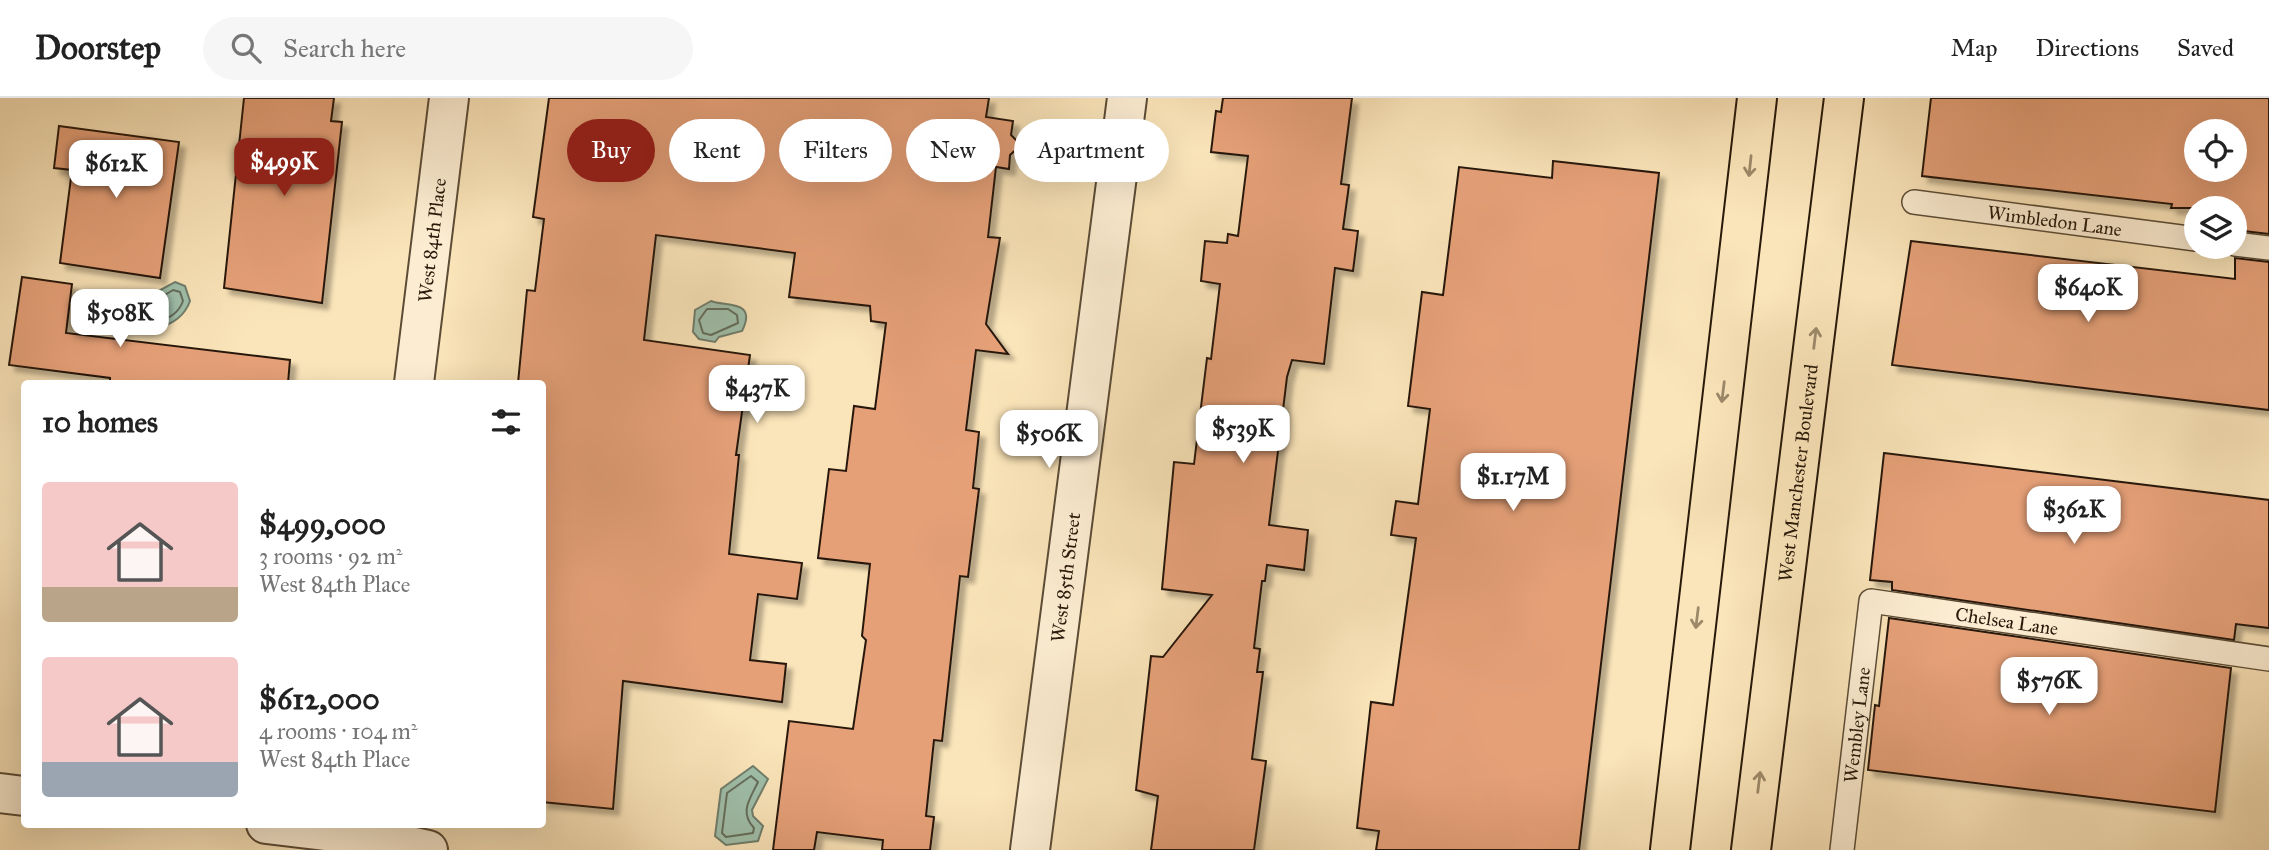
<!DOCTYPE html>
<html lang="en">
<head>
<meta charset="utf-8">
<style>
	body { margin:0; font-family:"IM FELL Great Primer",serif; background:#f6f6f6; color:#222; height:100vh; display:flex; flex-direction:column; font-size:26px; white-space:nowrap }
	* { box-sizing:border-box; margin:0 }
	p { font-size:23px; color:#767676 }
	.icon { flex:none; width:38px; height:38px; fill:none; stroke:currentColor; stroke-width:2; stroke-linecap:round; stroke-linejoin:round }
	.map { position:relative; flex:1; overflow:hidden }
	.details { position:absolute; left:21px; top:282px; width:525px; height:448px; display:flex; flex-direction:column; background:#fff; border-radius:7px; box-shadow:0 7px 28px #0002 }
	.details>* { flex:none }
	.hud { position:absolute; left:567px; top:21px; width:665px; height:63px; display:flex; gap:14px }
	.tools { position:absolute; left:2184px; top:21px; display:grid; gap:14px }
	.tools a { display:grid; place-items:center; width:63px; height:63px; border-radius:50%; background:#fff; box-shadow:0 7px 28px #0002; font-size:35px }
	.price { position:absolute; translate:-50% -60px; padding:0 16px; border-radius:14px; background:#fff; color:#222; font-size:23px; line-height:46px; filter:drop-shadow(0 2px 4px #0008) }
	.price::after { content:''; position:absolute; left:50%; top:42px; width:21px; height:16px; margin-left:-10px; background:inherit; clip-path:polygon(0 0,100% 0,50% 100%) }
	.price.active { background:#8f2418; color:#fff }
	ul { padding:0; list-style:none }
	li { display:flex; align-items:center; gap:21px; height:175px; padding:0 21px }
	li span { display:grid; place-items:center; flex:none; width:196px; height:140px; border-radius:7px; color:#555 }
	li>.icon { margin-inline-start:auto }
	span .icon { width:84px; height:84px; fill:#fffc; stroke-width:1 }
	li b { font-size:30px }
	h2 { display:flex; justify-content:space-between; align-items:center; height:84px; padding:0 21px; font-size:30px }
	.chip { padding:0 24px; border-radius:32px; background:#fff; box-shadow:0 7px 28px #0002; font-size:24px; line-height:63px }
	.chip.active { background:#8f2418; color:#fff }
	header { display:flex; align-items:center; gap:42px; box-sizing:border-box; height:98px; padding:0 35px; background:#fff; border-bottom:2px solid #e0e0e0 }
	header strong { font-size:33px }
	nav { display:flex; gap:38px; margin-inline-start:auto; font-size:24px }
	.search { width:490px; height:63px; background:#f6f6f6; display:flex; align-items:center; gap:18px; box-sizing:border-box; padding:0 24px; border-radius:38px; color:#767676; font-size:26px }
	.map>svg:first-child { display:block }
</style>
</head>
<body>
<header>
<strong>Doorstep</strong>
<div class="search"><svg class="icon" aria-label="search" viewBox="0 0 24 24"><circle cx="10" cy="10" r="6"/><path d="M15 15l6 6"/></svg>Search here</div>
<nav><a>Map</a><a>Directions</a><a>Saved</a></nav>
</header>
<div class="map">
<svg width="2269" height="752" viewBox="0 0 2269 752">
	<defs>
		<filter id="shadow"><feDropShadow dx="6" dy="6" stdDeviation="2" flood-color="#0004"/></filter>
	</defs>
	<rect width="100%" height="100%" fill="#fae4b9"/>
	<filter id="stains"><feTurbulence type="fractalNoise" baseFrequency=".00286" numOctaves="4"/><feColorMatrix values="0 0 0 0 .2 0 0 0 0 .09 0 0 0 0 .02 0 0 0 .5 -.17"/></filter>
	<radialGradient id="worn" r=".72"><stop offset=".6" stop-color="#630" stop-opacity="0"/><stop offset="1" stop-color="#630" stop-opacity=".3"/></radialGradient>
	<!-- water -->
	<g fill="#9fbfab" stroke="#6f7d6b" stroke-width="2">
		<path d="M 175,184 L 185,188 L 190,203 C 180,232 140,239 119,217 L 122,199 L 129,196 L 153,196 Z"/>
		<path d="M 711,203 C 724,209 758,201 742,233 L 719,239 L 715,244 L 699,241 L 693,234 L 695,212 Z"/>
		<path d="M 753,668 L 768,681 L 752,712 L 753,718 L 763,728 L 758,743 L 726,747 L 715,738 L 721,691 Z"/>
	</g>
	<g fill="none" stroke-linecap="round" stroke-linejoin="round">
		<!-- shore -->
		<g stroke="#646c5a" stroke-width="2">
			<path d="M 173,192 L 180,194 L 183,203 C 174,227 143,227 126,213 L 130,203 L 155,203 Z"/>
			<path d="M 707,211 L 728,211 L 737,217 L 738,225 L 711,237 L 703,235 L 699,222 Z"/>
			<path d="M 751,678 L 758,684 C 750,701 739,714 754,730 L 753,735 L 726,739 L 722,735 L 727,695 Z"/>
		</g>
	</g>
	<!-- building -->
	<g fill="#e5a078" stroke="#28190a" stroke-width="2" fill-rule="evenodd" filter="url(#shadow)">
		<path d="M 244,0 L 334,0 L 331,23 L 342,24 L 322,205 L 224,190 Z"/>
		<path d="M 549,0 L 989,0 L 986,19 L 1013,23 L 1011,37 L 1021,47 L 1010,57 L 1009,71 L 996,69 L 988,139 L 1000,140 L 986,226 L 1008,256 L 976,252 L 966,332 L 979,334 L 973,390 L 979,391 L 968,479 L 960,478 L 942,643 L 934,642 L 926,718 L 934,719 L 930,752 L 882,752 L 883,742 L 817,734 L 814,752 L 773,752 L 789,623 L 853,631 L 866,542 L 862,538 L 870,466 L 818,460 L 829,371 L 846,373 L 854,308 L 875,311 L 886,225 L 871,223 L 870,208 L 789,199 L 795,155 L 656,137 L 644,242 L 750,257 L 736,357 L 739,357 L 729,456 L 802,465 L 797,501 L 758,496 L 750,562 L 786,566 L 782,604 L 623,583 L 613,711 L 542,704 L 542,285 L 518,285 L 527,192 L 535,193 L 544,121 L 533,119 Z"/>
		<path d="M 1223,0 L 1352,0 L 1341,86 L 1349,87 L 1343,131 L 1358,133 L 1353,173 L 1335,170 L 1324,266 L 1292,262 L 1287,279 L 1269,427 L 1308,432 L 1304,472 L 1267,467 L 1265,483 L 1262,483 L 1254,550 L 1260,551 L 1257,574 L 1263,574 L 1252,661 L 1266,663 L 1254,752 L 1151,752 L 1158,698 L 1136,692 L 1151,558 L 1163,559 L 1212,497 L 1162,491 L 1174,364 L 1194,366 L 1207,260 L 1211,261 L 1220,186 L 1201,183 L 1205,143 L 1227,145 L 1228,136 L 1238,138 L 1248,58 L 1211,54 L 1216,13 L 1221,14 Z"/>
		<path d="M 1931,0 L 2269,0 L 2269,136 L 2235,132 L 2235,110 L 2171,110 L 2172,106 L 1922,78 ZM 2196,33 L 2235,33 L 2235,72 L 2196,72 Z"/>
		<path d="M 59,28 L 179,44 L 160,180 L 60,165 L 72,72 L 54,70 Z"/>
		<path d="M 1553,63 L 1659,75 L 1579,752 L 1376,752 L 1379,733 L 1357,730 L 1371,604 L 1393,607 L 1416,440 L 1391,437 L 1396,403 L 1418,406 L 1430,311 L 1408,308 L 1422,194 L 1443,197 L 1459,69 L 1552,80 Z"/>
		<path d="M 1911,143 L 2235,181 L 2235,160 L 2269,164 L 2269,312 L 1892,267 Z"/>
		<path d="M 22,179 L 72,186 L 66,235 L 290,262 L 288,285 L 110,285 L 110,280 L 9,267 Z"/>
		<path d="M 1884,355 L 2269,402 L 2269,530 L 2236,526 L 2234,542 L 1892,492 L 1892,484 L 1870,482 Z"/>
		<path d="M 1889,520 L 2231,570 L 2215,714 L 1868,672 L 1875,607 L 1879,608 Z"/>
	</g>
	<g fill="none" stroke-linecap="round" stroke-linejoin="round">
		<!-- service casing -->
		<g stroke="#5c4c36" stroke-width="26">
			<g id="service">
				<path id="s1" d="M 1914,104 L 2196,141"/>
				<path d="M 2235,146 L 2269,150"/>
				<path id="s2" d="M 1842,752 L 1871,503 L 2269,561"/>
			</g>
		</g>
		<!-- minor casing -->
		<g stroke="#5c4c36" stroke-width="42">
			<g id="minor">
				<path id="s3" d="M 414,285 L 449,0"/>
				<path d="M 0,695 L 24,698"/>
				<path d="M 266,726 L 360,737 L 428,752"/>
				<path id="s4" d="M 1030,752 L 1127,0"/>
			</g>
		</g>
		<!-- primary casing -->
		<g stroke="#28190a" stroke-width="42">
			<g id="primary">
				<path d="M 1670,752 L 1757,0"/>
				<path id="s5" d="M 1751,752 L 1844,0"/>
			</g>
		</g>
		<!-- service -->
		<use href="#service" stroke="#fcedd2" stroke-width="23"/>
		<!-- minor -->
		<use href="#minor" stroke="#fcedd2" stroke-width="38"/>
		<!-- primary -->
		<use href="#primary" stroke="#fae4b9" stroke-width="38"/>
	</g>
	<!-- one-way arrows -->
	<defs><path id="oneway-shaft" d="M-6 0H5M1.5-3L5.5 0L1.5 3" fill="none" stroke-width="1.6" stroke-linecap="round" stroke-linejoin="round" transform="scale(1.75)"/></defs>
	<g stroke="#9c896a">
		<use href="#oneway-shaft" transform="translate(1750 68) rotate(96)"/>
		<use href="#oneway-shaft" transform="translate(1815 240) rotate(-83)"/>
		<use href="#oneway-shaft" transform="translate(1723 294) rotate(97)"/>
		<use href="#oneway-shaft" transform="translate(1697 520) rotate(97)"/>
		<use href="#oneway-shaft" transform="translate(1759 684) rotate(-83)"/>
	</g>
	<g text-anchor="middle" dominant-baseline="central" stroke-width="5" stroke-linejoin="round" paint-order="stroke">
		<!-- street labels -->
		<g font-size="19" fill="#28190a" stroke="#fcedd2">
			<text stroke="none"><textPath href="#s1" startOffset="142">Wimbledon Lane</textPath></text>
			<text stroke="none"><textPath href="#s3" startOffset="144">West 84th Place</textPath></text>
			<text stroke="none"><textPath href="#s5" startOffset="380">West Manchester Boulevard</textPath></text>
			<text stroke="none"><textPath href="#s4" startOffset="275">West 85th Street</textPath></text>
			<text stroke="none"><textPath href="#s2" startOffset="388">Chelsea Lane</textPath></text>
			<text stroke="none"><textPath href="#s2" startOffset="126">Wembley Lane</textPath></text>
		</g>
	</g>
	<rect width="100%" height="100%" filter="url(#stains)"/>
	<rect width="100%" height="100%" fill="url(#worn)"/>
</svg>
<div class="tools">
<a><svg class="icon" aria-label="locate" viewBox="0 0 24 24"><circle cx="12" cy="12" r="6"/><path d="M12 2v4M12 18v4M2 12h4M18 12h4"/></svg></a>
<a><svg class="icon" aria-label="layers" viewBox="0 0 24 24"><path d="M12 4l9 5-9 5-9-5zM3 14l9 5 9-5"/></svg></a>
</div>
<b class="price active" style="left:284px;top:100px">$499K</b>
<b class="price" style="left:116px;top:102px">$612K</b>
<b class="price" style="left:2088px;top:226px">$640K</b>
<b class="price" style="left:120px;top:251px">$508K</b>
<b class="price" style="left:757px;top:327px">$437K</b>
<b class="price" style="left:1243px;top:367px">$539K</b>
<b class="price" style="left:1049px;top:372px">$506K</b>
<b class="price" style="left:1513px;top:415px">$1.17M</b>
<b class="price" style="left:2074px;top:448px">$362K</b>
<b class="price" style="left:2049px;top:619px">$576K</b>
<div class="hud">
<a class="chip active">Buy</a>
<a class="chip">Rent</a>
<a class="chip">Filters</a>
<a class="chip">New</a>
<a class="chip">Apartment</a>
</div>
<section class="details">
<h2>10 homes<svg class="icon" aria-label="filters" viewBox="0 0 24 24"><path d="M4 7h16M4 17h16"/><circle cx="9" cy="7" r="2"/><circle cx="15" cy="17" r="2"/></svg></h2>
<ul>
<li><span style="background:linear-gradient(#f6c9c9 75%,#b9a48a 0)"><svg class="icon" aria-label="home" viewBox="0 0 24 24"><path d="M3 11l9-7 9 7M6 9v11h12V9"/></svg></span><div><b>$499,000</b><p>3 rooms · 92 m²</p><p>West 84th Place</p></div></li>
<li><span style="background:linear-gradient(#f6c9c9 75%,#9aa5b1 0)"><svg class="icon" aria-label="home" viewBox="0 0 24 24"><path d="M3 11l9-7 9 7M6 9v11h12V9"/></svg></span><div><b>$612,000</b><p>4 rooms · 104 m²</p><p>West 84th Place</p></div></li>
</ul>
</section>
</div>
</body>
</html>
